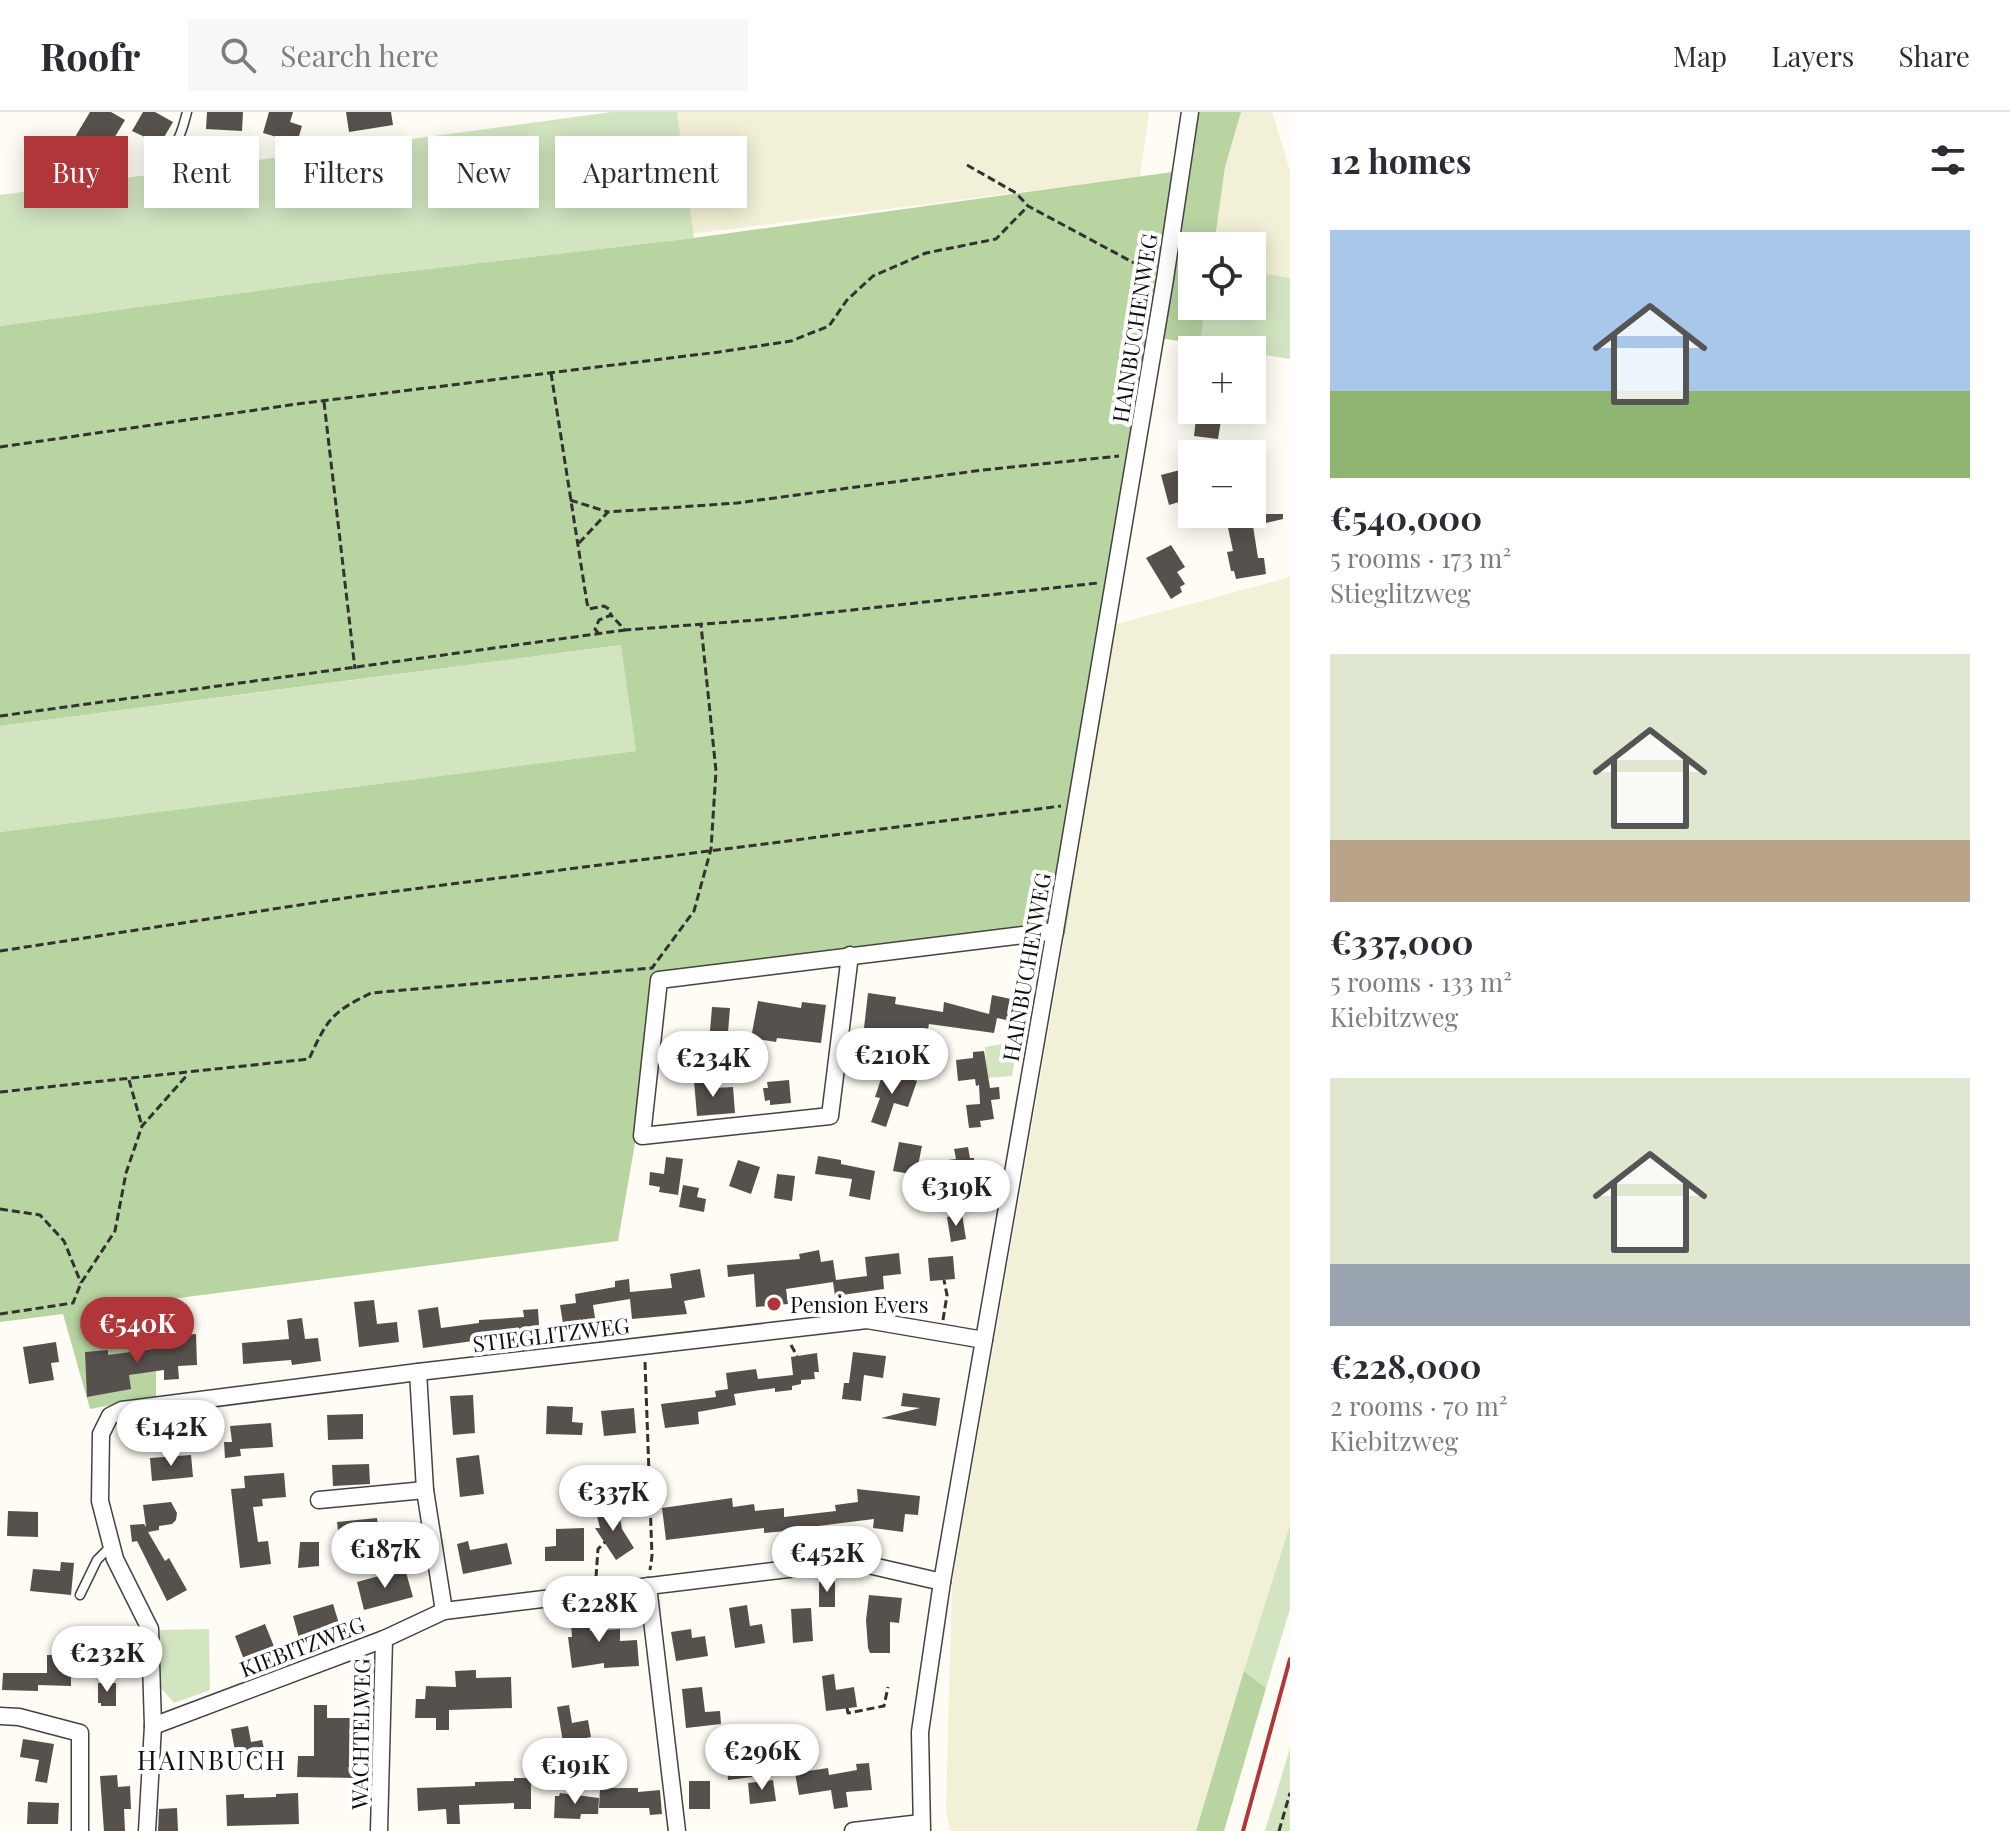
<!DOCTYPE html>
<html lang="en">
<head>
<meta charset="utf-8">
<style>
	body { margin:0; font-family:"Playfair Display",serif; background:#f7f7f7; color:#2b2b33; height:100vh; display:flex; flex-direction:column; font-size:30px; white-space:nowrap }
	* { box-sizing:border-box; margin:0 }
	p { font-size:26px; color:#7c7c81 }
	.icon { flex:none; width:44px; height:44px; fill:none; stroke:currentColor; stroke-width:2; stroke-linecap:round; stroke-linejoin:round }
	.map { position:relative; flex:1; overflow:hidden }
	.sheet { display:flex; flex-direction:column; background:#fff; width:720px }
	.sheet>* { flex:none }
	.top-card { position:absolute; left:24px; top:24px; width:760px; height:72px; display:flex; gap:16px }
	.buttons { position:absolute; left:1178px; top:120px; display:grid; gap:16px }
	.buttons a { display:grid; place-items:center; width:88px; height:88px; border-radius:0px; background:#fff; box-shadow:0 4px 20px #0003; font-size:40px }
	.price { position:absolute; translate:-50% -68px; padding:0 18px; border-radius:28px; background:#fff; color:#222; font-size:26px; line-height:52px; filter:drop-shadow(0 2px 4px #0008) }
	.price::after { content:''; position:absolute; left:50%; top:48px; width:24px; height:18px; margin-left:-12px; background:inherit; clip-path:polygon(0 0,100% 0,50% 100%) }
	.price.current { background:#b13639; color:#fff }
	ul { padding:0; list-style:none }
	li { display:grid; align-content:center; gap:16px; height:424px; padding:0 40px }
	li span { display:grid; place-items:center; height:248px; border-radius:0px; color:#555 }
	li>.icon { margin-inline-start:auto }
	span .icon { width:144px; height:144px; fill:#fffc; stroke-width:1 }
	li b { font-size:34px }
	h2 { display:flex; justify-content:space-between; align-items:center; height:96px; padding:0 40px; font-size:34px }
	.chip { padding:0 28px; border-radius:0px; background:#fff; box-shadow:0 4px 20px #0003; font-size:28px; line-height:72px }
	.chip.current { background:#b13639; color:#fff }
	header { display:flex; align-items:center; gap:48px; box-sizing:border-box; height:112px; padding:0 40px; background:#fff; border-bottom:2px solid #e1e1e2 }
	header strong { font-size:38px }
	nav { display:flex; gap:44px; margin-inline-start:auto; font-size:28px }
	.search { width:560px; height:72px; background:#f7f7f7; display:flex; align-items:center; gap:20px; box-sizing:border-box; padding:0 28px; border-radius:0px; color:#7c7c81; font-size:30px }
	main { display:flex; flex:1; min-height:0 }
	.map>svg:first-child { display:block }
</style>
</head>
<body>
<header>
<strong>Roofr</strong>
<div class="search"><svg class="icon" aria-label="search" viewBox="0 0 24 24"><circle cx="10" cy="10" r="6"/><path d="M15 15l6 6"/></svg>Search here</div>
<nav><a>Map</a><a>Layers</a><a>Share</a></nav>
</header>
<main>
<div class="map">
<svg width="1290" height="1719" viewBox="0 0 1290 1719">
	<rect width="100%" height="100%" fill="#fefcf4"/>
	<!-- farmland -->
	<g fill="#f2f0d6">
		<path d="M 677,0 L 1149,0 L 1140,65 L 691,122 Z"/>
		<path d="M 1241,0 L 1272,0 L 1290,59 L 1290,166 L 1252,159 L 1252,134 L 1214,134 L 1225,55 Z"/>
		<path d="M 1290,465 L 1290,1414 L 1196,1719 L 950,1719 L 946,1698 L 952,1472 L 1065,823 L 1113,513 Z"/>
	</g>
	<!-- green -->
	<g fill="#d2e5c0">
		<path d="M 612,0 L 677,0 L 694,126 L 359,165 L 0,214 L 0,83 Z"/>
		<path d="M 1252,159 L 1290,166 L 1290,247 L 1252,241 L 1252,238 L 1200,232 L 1205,194 L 1252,194 Z"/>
		<path d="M 622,533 L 636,639 L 0,720 L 0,614 Z"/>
		<path d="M 1013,930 L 1018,930 L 1012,964 L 987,966 L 985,935 Z"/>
		<path d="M 1290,1413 L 1290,1497 L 1266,1576 L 1244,1559 Z"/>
		<path d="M 209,1517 L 210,1578 L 174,1591 L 159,1574 L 155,1527 L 161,1518 Z"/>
		<path d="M 1290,1636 L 1290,1719 L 1265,1719 Z"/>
	</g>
	<!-- forest -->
	<g fill="#b7d4a1">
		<path d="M 1196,0 L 1241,0 L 1225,55 L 1214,134 L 1192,134 L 1192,194 L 1205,194 L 1200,232 L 1159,226 L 1173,108 L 1065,823 L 663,870 L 618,1129 L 156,1189 L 156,1285 L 90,1297 L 63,1202 L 0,1210 L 0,720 L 636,639 L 621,533 L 0,614 L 0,214 L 359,165 L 694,126 L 1180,59 Z"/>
		<path d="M 1244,1559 L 1266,1576 L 1224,1719 L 1196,1719 Z"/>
	</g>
	<!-- building -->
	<g fill="#57514d">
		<path d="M 90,0 L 111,0 L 125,8 L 104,43 L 75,25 Z"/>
		<path d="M 143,0 L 155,0 L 173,10 L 160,32 L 132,19 Z"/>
		<path d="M 207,0 L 243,0 L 242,19 L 206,17 Z"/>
		<path d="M 269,0 L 293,0 L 290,10 L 302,14 L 297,31 L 263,21 Z"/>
		<path d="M 346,0 L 391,0 L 393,13 L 349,20 Z"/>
		<path d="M 1197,298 L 1222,302 L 1218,327 L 1194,324 Z"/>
		<path d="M 1180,358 L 1181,362 L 1192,359 L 1192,382 L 1188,383 L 1189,387 L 1169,393 L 1161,363 Z"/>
		<path d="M 1257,377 L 1262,402 L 1283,402 L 1283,407 L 1253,414 L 1258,446 L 1264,446 L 1266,462 L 1236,467 L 1234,459 L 1231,459 L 1227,440 L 1233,439 L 1225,402 L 1252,402 L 1252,378 Z"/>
		<path d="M 1171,433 L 1185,455 L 1177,460 L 1185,472 L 1180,475 L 1182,480 L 1171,487 L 1146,446 Z"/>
		<path d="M 868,881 L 896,885 L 895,892 L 943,900 L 944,890 L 989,902 L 992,883 L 1016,888 L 1011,909 L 997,906 L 994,921 L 929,912 L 926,927 L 910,924 L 907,937 L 877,933 L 878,918 L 864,916 Z"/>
		<path d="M 758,889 L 801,896 L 802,890 L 826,893 L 821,931 L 777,926 L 776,930 L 751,926 Z"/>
		<path d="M 712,895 L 730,896 L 727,933 L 709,931 Z"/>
		<path d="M 984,939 L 990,976 L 999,975 L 1000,987 L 991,988 L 994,1007 L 980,1009 L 981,1015 L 969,1016 L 966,993 L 980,992 L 979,973 L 976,974 L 975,967 L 958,969 L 956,948 L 973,946 L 973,940 Z"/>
		<path d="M 884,958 L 917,969 L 908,995 L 894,991 L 886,1015 L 871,1010 L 880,986 L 875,985 Z"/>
		<path d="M 714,967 L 714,976 L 733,975 L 735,1001 L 697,1004 L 694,969 Z"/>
		<path d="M 789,968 L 791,991 L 770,993 L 770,988 L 765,989 L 763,976 L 768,976 L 767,970 Z"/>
		<path d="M 899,1030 L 922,1034 L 916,1063 L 893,1059 Z"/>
		<path d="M 968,1035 L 970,1046 L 974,1046 L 976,1065 L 970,1066 L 971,1072 L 956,1074 L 955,1069 L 951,1070 L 948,1048 L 956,1047 L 954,1037 Z"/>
		<path d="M 818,1044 L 841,1048 L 841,1052 L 875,1059 L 870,1088 L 849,1084 L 852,1067 L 815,1062 Z"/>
		<path d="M 666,1045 L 683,1047 L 678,1083 L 659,1080 L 660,1075 L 649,1073 L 650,1060 L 664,1062 Z"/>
		<path d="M 738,1048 L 760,1055 L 751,1082 L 729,1074 Z"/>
		<path d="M 777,1062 L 795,1064 L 792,1089 L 774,1086 Z"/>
		<path d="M 683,1073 L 699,1076 L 697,1085 L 706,1087 L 704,1100 L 679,1095 Z"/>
		<path d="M 962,1102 L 966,1127 L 951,1130 L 947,1105 Z"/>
		<path d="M 819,1138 L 821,1150 L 833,1148 L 836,1168 L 867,1164 L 865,1145 L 899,1141 L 901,1162 L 883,1164 L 884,1177 L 835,1184 L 833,1170 L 786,1177 L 788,1192 L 756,1195 L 754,1162 L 728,1165 L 727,1153 L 800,1147 L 799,1142 Z"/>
		<path d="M 953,1144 L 955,1167 L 930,1169 L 928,1146 Z"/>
		<path d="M 700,1157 L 705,1185 L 684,1189 L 687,1202 L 632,1207 L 630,1187 L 593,1193 L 596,1213 L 564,1218 L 560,1193 L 576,1191 L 575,1182 L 615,1175 L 615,1169 L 629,1167 L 630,1180 L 672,1176 L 670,1162 Z"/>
		<path d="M 374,1188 L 377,1212 L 397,1210 L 399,1230 L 359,1235 L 354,1190 Z"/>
		<path d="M 438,1195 L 441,1216 L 479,1211 L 479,1208 L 524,1205 L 523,1198 L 538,1197 L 540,1228 L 480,1232 L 480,1228 L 423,1236 L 418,1198 Z"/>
		<path d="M 302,1206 L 305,1227 L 318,1226 L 321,1249 L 292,1253 L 291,1248 L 243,1252 L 242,1231 L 289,1227 L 287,1208 Z"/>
		<path d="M 196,1222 L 197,1253 L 178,1254 L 179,1267 L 164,1268 L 164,1258 L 129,1263 L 131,1277 L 87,1285 L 85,1240 L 108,1238 L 108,1243 L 168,1235 L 167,1230 L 180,1229 L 180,1223 Z"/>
		<path d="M 56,1230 L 59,1250 L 51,1251 L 54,1268 L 29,1272 L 23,1235 Z"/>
		<path d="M 853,1240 L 886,1244 L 883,1266 L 864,1263 L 861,1289 L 842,1287 L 844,1271 L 849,1271 Z"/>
		<path d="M 817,1241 L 819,1260 L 814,1260 L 815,1267 L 801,1268 L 801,1272 L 792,1274 L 792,1278 L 775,1280 L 775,1276 L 734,1282 L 736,1293 L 698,1300 L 699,1312 L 665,1316 L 661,1292 L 716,1285 L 715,1279 L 728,1277 L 726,1261 L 756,1257 L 758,1267 L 793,1263 L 791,1245 Z"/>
		<path d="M 903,1281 L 940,1286 L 936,1314 L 881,1306 L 920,1296 L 901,1294 Z"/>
		<path d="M 473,1283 L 475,1321 L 453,1323 L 450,1284 Z"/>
		<path d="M 547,1294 L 573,1295 L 572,1310 L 583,1311 L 582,1323 L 546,1322 Z"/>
		<path d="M 634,1296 L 636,1321 L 604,1324 L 601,1299 Z"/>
		<path d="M 363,1302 L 363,1327 L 328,1328 L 327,1303 Z"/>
		<path d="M 271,1311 L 273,1335 L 240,1337 L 241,1344 L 225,1346 L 224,1330 L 232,1330 L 230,1314 Z"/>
		<path d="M 191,1343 L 193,1365 L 152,1369 L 150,1346 Z"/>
		<path d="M 479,1343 L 484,1382 L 460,1385 L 456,1346 Z"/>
		<path d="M 369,1352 L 370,1372 L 333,1374 L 332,1353 Z"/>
		<path d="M 284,1361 L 286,1385 L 262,1387 L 263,1394 L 253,1395 L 258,1430 L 268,1429 L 271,1452 L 240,1456 L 231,1377 L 245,1376 L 244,1364 Z"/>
		<path d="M 857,1377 L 920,1384 L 918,1403 L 905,1402 L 903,1420 L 873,1416 L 874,1407 L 818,1414 L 819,1420 L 786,1423 L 786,1419 L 764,1421 L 764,1416 L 666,1428 L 662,1396 L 732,1386 L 733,1395 L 754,1392 L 755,1399 L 784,1396 L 784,1405 L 836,1399 L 835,1393 L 858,1390 Z"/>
		<path d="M 171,1390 L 177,1401 L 176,1408 L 172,1412 L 159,1414 L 159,1418 L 148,1420 L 165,1449 L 169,1446 L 187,1478 L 167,1489 L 137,1429 L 132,1430 L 130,1413 L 144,1412 L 146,1415 L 143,1393 Z"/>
		<path d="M 618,1395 L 622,1417 L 634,1436 L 616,1448 L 595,1416 L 600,1416 L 596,1400 Z"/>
		<path d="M 8,1399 L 38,1400 L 38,1425 L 7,1424 Z"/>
		<path d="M 377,1406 L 378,1416 L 388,1415 L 390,1436 L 341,1442 L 337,1410 Z"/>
		<path d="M 584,1416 L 584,1449 L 545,1449 L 545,1435 L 556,1434 L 556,1417 Z"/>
		<path d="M 468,1429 L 470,1438 L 507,1431 L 512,1452 L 463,1462 L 457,1432 Z"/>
		<path d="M 300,1430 L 319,1430 L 319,1454 L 298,1456 Z"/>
		<path d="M 61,1450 L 74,1451 L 71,1483 L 30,1479 L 33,1457 L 60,1459 Z"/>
		<path d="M 405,1457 L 413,1485 L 364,1498 L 357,1470 Z"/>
		<path d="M 835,1469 L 835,1495 L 819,1495 L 819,1470 Z"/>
		<path d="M 869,1483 L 902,1486 L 899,1511 L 890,1510 L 890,1541 L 870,1541 L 868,1536 L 866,1508 Z"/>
		<path d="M 333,1492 L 341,1518 L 300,1530 L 293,1504 Z"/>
		<path d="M 587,1493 L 590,1519 L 620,1517 L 620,1529 L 637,1528 L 639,1554 L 604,1556 L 604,1551 L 572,1556 L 568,1525 L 572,1525 L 570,1495 Z"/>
		<path d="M 747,1493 L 750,1514 L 762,1512 L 765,1531 L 735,1536 L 729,1496 Z"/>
		<path d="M 811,1496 L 813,1529 L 793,1531 L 791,1497 Z"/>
		<path d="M 265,1512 L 275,1537 L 244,1548 L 235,1524 Z"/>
		<path d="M 691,1517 L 692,1526 L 705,1524 L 708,1544 L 676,1549 L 671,1520 Z"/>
		<path d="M 115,1521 L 131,1522 L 131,1546 L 115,1545 Z"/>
		<path d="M 47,1543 L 58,1543 L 60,1547 L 65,1548 L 71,1554 L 71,1574 L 38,1573 L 38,1579 L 2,1578 L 3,1561 L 47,1561 Z"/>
		<path d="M 476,1558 L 476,1566 L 511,1565 L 512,1596 L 449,1598 L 449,1618 L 436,1618 L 436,1606 L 415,1606 L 416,1587 L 425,1587 L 426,1574 L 456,1575 L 455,1559 Z"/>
		<path d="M 834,1562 L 836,1578 L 854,1575 L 857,1595 L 826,1599 L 822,1564 Z"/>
		<path d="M 98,1571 L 116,1571 L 116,1594 L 101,1594 L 101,1591 L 98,1591 Z"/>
		<path d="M 702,1575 L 705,1600 L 720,1599 L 721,1612 L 686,1616 L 682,1577 Z"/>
		<path d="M 314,1593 L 327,1593 L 327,1606 L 350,1606 L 350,1645 L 357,1645 L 356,1666 L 297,1665 L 298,1644 L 314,1644 Z"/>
		<path d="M 569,1593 L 572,1611 L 588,1608 L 591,1625 L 563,1630 L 557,1595 Z"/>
		<path d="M 248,1614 L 251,1630 L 262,1628 L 266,1645 L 237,1650 L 231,1617 Z"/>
		<path d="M 23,1627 L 54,1632 L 47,1671 L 35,1669 L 39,1648 L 20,1645 Z"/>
		<path d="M 751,1650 L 752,1665 L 728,1668 L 727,1653 Z"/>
		<path d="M 869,1651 L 872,1678 L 846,1680 L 848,1695 L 834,1697 L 831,1678 L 799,1683 L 795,1661 L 828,1656 L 829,1663 L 857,1658 L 856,1652 Z"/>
		<path d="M 117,1663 L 118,1675 L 130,1674 L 131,1697 L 124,1697 L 125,1719 L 104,1719 L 100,1664 Z"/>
		<path d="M 514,1666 L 531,1666 L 531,1697 L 514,1697 L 514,1691 L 459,1693 L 460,1712 L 447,1712 L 446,1697 L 418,1699 L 417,1676 L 475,1674 L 475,1670 L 514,1669 Z"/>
		<path d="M 773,1668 L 776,1689 L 750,1692 L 748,1671 Z"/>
		<rect x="689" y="1669" width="21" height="28"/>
		<path d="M 600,1676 L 638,1676 L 638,1680 L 660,1678 L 662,1702 L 650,1703 L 649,1696 L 599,1696 Z"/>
		<path d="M 298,1681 L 299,1712 L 227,1714 L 226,1683 L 244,1682 L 244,1686 L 276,1685 L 276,1682 Z"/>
		<path d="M 560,1681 L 599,1686 L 598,1702 L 581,1702 L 580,1707 L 554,1706 L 555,1684 L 559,1684 Z"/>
		<path d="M 28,1690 L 59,1691 L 58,1712 L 27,1712 Z"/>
		<path d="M 177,1696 L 178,1719 L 158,1719 L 159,1697 Z"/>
	</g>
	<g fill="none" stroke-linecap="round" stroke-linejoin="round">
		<!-- lane casing -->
		<g stroke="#434343" stroke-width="11">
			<g id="lane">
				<path d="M 152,38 C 177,47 182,18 187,0"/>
				<path d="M 80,1483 L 97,1448 L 111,1434"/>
			</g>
		</g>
		<!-- street casing -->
		<g stroke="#434343" stroke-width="19">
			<g id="street">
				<path d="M 850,843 L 830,1004 L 642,1024 L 659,868 L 1055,819"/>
				<path d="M 418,1260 L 425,1378 L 444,1499"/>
				<path d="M 319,1388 L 425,1378"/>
				<path d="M 648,1474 L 677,1719"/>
				<path d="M 0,1604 L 19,1605 L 80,1621 L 80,1719"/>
				<path d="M 153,1614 L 384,1527 L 444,1499 L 805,1455 L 864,1452 L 942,1470"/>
				<path d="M 147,1719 L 153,1614 L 150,1517 L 115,1447 L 100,1389 L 101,1322 L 110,1304 L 122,1298 L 418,1260 L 867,1208 L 984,1228"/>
				<path d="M 379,1719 L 384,1527"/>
				<path d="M 853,1719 L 921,1711"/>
				<path d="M 922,1719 L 920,1620 L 942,1470 L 1055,819 L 1165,167 L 1190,0"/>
			</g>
		</g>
		<!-- path -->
		<g stroke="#323232" stroke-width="3" stroke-dasharray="8 4" stroke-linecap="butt">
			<path d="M 967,53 L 1016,81 L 1028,94 L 1151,160"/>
			<path d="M 551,261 L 587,491 L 589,497 L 604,494 L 609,497 L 611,503"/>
			<path d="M 324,290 L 355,557"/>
			<path d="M 0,335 L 297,292 L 719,240 L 791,229 L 829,214 L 847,188 L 873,164 L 926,141 L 996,127 L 1028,94"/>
			<path d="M 570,388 L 608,400"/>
			<path d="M 579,431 L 608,400 L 737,391 L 983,358 L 1119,344"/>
			<path d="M 599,522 L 595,517 L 599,508 L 611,503 L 625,518 L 770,507 L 1098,471"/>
			<path d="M 0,604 L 625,518"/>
			<path d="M 0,839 L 358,784 L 1061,694"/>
			<path d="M 129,968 L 142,1014"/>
			<path d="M 0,980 L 309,947 C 328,906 331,901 371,881 L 652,856 L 694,799 L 711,737 L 716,659 L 701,513"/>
			<path d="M 0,1097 L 40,1103 L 64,1129 L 81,1171"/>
			<path d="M 0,1202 L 73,1191 L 81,1171 L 115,1119 L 126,1061 L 142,1014 L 188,962"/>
			<path d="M 943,1208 L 947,1183 L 944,1168"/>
			<path d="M 791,1233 L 797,1244"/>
			<path d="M 645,1250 L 652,1444 L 650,1458"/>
			<path d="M 596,1465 L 598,1437 L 605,1430"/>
			<path d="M 847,1596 L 848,1601 L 884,1594 L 888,1575"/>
			<path d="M 1279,1719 L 1290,1681"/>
		</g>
		<!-- lane -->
		<use href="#lane" stroke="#fff" stroke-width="8"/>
		<!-- street -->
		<use href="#street" stroke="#fff" stroke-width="16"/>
		<!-- rail -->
		<path stroke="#b13639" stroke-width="4" d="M 1243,1719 L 1290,1547"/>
	</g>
	<!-- markers -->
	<circle fill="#b13639" stroke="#fff" stroke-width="3" cx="774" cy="1192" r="8"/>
	<g text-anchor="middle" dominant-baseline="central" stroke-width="8" stroke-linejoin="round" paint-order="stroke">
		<!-- street labels -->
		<g font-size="22" fill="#101010" stroke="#fff">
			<text transform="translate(1134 216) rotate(-81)">HAINBUCHENWEG</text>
			<text transform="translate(1026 855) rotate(-80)">HAINBUCHENWEG</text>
			<text transform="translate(551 1222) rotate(-7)">STIEGLITZWEG</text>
			<text transform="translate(302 1534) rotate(-21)">KIEBITZWEG</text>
			<text transform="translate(360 1622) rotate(-89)">WACHTELWEG</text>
		</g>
		<!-- poi labels -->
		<g font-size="22" fill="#101010" stroke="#fff" text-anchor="start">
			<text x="790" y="1192">Pension Evers</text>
		</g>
		<!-- quarter labels -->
		<g font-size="26" letter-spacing="2" fill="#101010" stroke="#fff">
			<text x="212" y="1647">HAINBUCH</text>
		</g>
	</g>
</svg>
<div class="buttons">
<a><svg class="icon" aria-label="locate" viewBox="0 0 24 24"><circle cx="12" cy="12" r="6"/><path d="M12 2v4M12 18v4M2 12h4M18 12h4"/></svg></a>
<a>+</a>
<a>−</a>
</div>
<b class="price" style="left:892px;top:984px">€210K</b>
<b class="price" style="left:713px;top:987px">€234K</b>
<b class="price" style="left:956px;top:1116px">€319K</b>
<b class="price current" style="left:137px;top:1253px">€540K</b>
<b class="price" style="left:171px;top:1356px">€142K</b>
<b class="price" style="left:613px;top:1421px">€337K</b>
<b class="price" style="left:385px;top:1478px">€187K</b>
<b class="price" style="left:827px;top:1482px">€452K</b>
<b class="price" style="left:599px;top:1532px">€228K</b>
<b class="price" style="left:107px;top:1582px">€232K</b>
<b class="price" style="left:762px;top:1680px">€296K</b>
<b class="price" style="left:575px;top:1694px">€191K</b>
<div class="top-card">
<a class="chip current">Buy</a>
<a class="chip">Rent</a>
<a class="chip">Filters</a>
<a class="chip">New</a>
<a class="chip">Apartment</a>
</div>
</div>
<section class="sheet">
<h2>12 homes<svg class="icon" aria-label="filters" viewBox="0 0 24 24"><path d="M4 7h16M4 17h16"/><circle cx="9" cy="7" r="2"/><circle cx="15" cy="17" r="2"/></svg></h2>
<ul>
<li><span style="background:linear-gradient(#a9c7e8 65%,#8fb573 0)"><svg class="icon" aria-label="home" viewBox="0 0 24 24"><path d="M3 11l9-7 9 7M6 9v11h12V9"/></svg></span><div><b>€540,000</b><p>5 rooms · 173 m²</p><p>Stieglitzweg</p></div></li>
<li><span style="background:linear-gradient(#dfe7d0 75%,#b9a48a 0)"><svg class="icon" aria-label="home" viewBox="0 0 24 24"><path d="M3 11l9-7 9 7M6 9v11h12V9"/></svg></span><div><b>€337,000</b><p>5 rooms · 133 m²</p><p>Kiebitzweg</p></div></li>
<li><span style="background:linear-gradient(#dfe7d0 75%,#9aa5b1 0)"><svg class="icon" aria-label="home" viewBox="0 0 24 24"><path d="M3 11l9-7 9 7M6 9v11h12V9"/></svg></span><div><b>€228,000</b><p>2 rooms · 70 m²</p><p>Kiebitzweg</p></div></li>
</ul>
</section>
</main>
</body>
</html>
